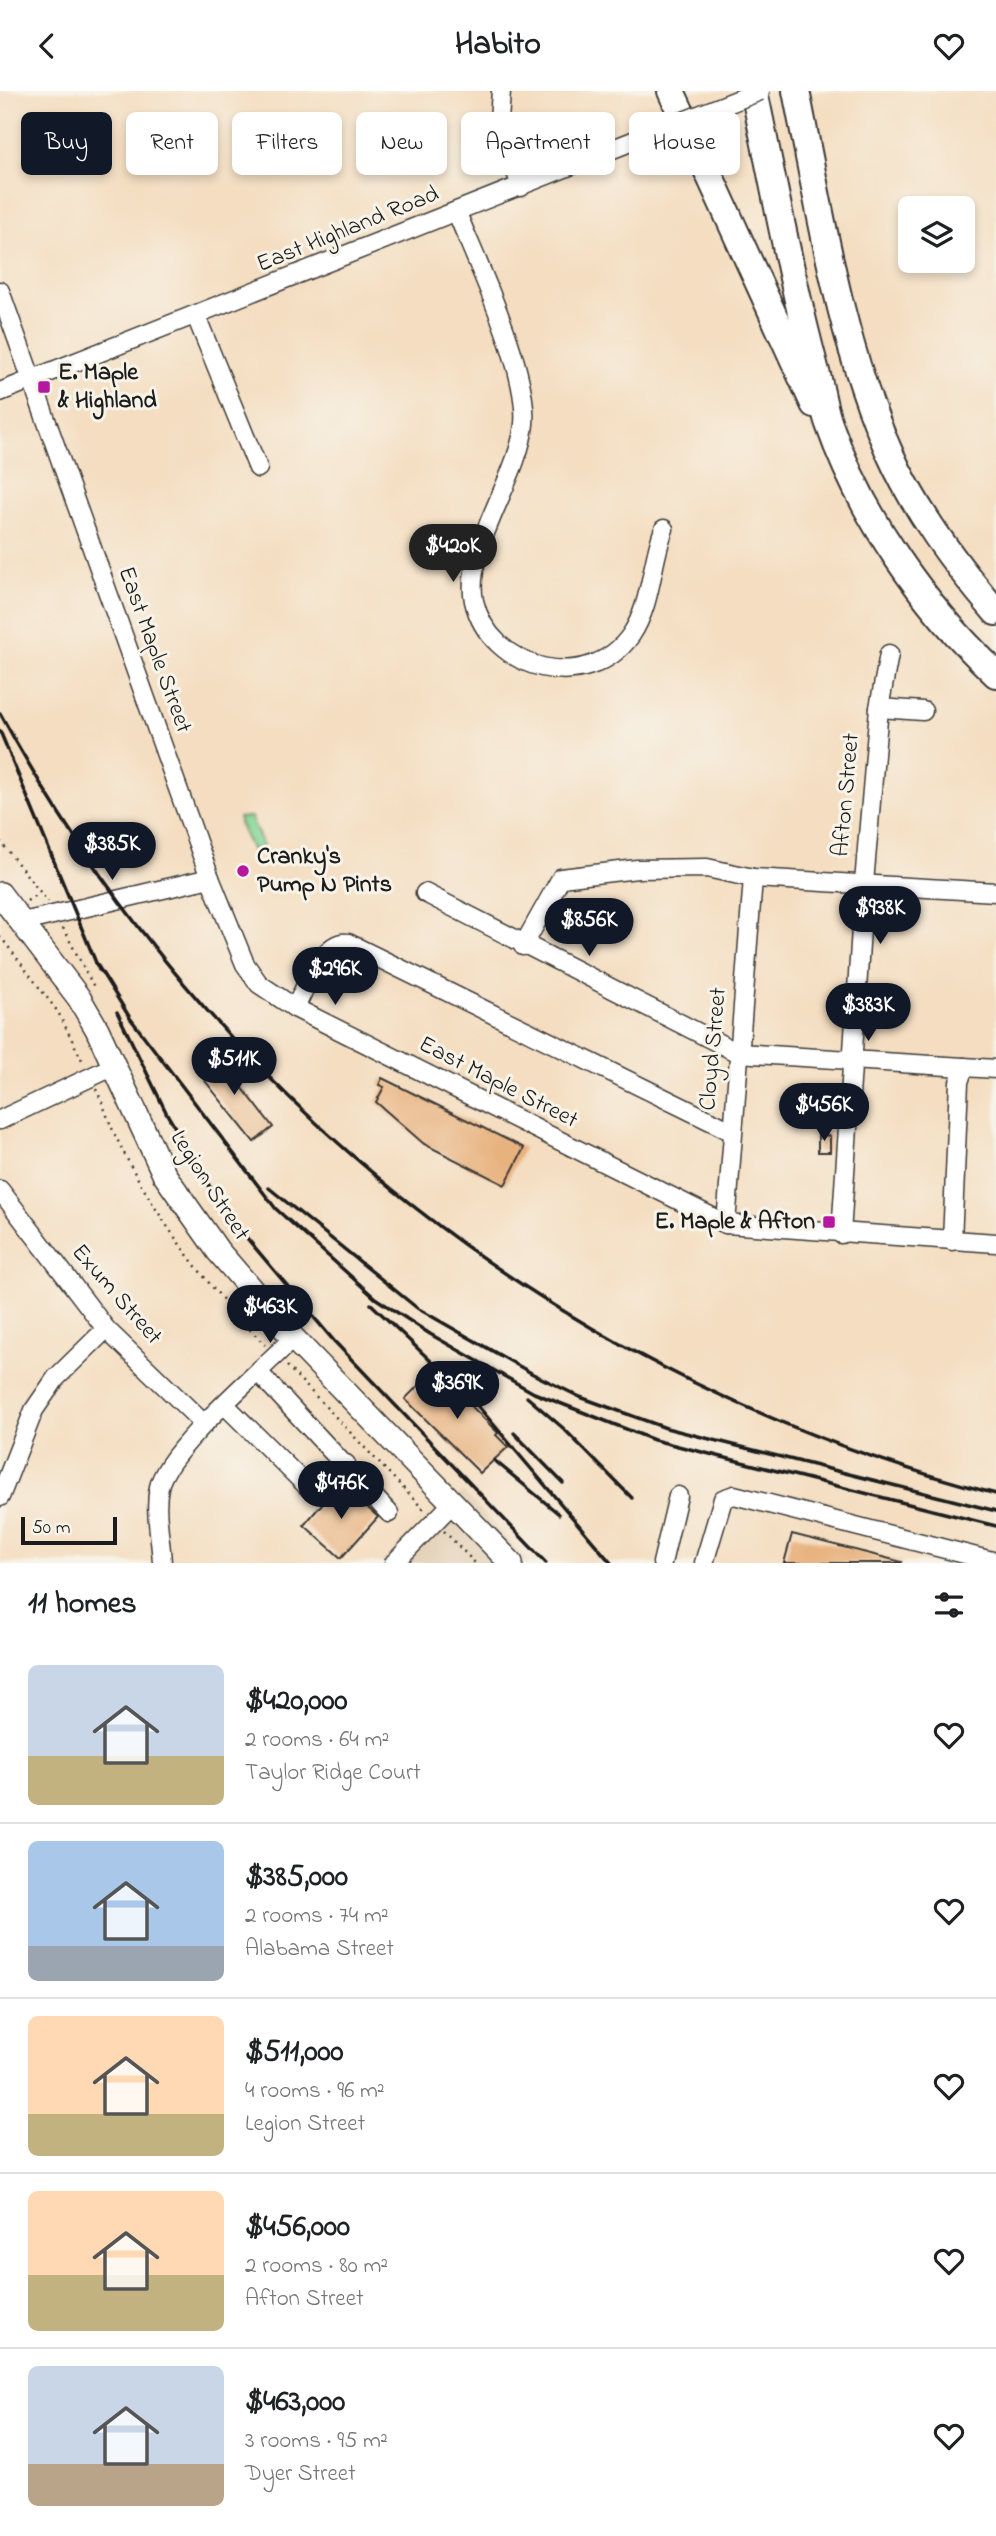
<!DOCTYPE html>
<html lang="en">
<head>
<meta charset="utf-8">
<style>
	body { margin:0; font-family:"Indie Flower",sans-serif; background:#f6f6f6; color:#202124; height:100vh; display:flex; flex-direction:column; font-size:26px; white-space:nowrap }
	* { box-sizing:border-box; margin:0 }
	p { font-size:23px; color:#757577 }
	.icon { flex:none; width:38px; height:38px; fill:none; stroke:currentColor; stroke-width:2; stroke-linecap:round; stroke-linejoin:round }
	.map { position:relative; height:1472px; overflow:hidden }
	.sheet { display:flex; flex-direction:column; background:#fff; flex:1 }
	.sheet>* { flex:none }
	.guide { position:absolute; left:21px; top:21px; width:956px; height:63px; display:flex; gap:14px }
	.fabs { position:absolute; left:898px; top:105px; display:grid; gap:14px }
	.fabs a { display:grid; place-items:center; width:77px; height:77px; border-radius:10px; background:#fff; box-shadow:0 4px 10px #0003; font-size:35px }
	.scale { position:absolute; left:21px; bottom:18px; width:96px; box-sizing:border-box; padding-left:7px; border:4px solid #1c1c1c; border-top:0; font-size:19px; line-height:24px; white-space:nowrap; color:#1c1c1c; -webkit-text-stroke:5px #f7f3e8; paint-order:stroke }
	.price { position:absolute; translate:-50% -60px; padding:0 16px; border-radius:24px; background:#111827; color:#fff; font-size:23px; line-height:46px; filter:drop-shadow(0 2px 4px #0008) }
	.price::after { content:''; position:absolute; left:50%; top:42px; width:21px; height:16px; margin-left:-10px; background:inherit; clip-path:polygon(0 0,100% 0,50% 100%) }
	.price.selected { background:#222; color:#fff }
	ul { padding:0; list-style:none }
	li { display:flex; align-items:center; gap:21px; height:175px; padding:0 28px }
	li+li { border-top:2px solid #e0e0e0 }
	li span { display:grid; place-items:center; flex:none; width:196px; height:140px; border-radius:10px; color:#555 }
	li>.icon { margin-inline-start:auto }
	span .icon { width:84px; height:84px; fill:#fffc; stroke-width:1 }
	li b { font-size:30px }
	h2 { display:flex; justify-content:space-between; align-items:center; height:84px; padding:0 28px; font-size:30px }
	.chip { padding:0 24px; border-radius:10px; background:#fff; box-shadow:0 4px 10px #0003; font-size:24px; line-height:63px }
	.chip.selected { background:#111827; color:#fff }
	header { display:flex; justify-content:space-between; align-items:center; height:91px; padding:0 28px; background:#fff; font-size:32px; font-weight:700 }
	.map>svg:first-child { display:block }
</style>
</head>
<body>
<header><svg class="icon" aria-label="back" viewBox="0 0 24 24"><path d="M15 5l-7 7 7 7"/></svg>Habito<svg class="icon" aria-label="heart" viewBox="0 0 24 24"><path d="M12 20l-8-8c-3-5 5-10 8-4 3-6 11-1 8 4z"/></svg></header>
<div class="map">
<svg width="996" height="1472" viewBox="0 0 996 1472">
	<rect width="100%" height="100%" fill="#f7f3e8"/>
	<filter id="ink" filterUnits="userSpaceOnUse"><feTurbulence type="fractalNoise" baseFrequency=".0143" numOctaves="2"/><feDisplacementMap in="SourceGraphic" scale="14" xChannelSelector="R" yChannelSelector="G"/><feConvolveMatrix kernelMatrix="1 2 1 2 8 2 1 2 1" color-interpolation-filters="sRGB"/></filter>
	<filter id="wash" filterUnits="userSpaceOnUse"><feTurbulence type="fractalNoise" baseFrequency=".00686" numOctaves="4" result="noise"/><feDisplacementMap in="SourceGraphic" scale="28" xChannelSelector="R" yChannelSelector="G"/><feGaussianBlur stdDeviation="1.57" result="paint"/><feColorMatrix in="noise" values="0 0 0 0 0 0 0 0 0 0 0 0 0 0 0 0 0 1.4 0 .05"/><feComposite in="paint" operator="in"/></filter>
	<g filter="url(#wash)">
		<rect width="100%" height="100%" fill="#f4ddc0"/>
		<!-- built -->
		<path fill="#e1ccb1" d="M 463,1401 L 530,1472 L 382,1472 Z"/>
		<!-- green -->
		<path fill="#83d494" stroke="#507858" stroke-width="2" d="M 251,726 L 263,756 L 252,760 L 239,732 L 239,727 Z"/>
		<g id="blocks">
			<!-- building -->
			<g fill="#e8b27f">
				<path d="M 213,959 L 273,1036 L 254,1051 L 202,986 L 207,982 L 198,970 Z"/>
				<path d="M 382,987 L 524,1057 L 505,1094 L 424,1053 L 376,1011 L 384,996 L 379,994 Z"/>
				<path d="M 818,1043 L 830,1045 L 830,1061 L 818,1061 Z"/>
				<path d="M 435,1278 L 498,1342 L 496,1344 L 508,1356 L 480,1382 L 405,1308 Z"/>
				<path d="M 340,1392 L 378,1426 L 341,1467 L 304,1434 Z"/>
				<path d="M 792,1443 L 902,1471 L 901,1472 L 784,1472 Z"/>
			</g>
		</g>
	</g>
	<g filter="url(#ink)">
		<use href="#blocks" fill-opacity="0" stroke="#3c3935" stroke-width="2"/>
		<g fill="none" stroke-linecap="round" stroke-linejoin="round">
			<!-- minor casing -->
			<g stroke="#3c3935" stroke-width="21">
				<g id="minor">
					<path d="M 501,0 L 499,30 L 521,96"/>
					<path d="M 457,122 C 478,174 529,280 524,333 C 519,387 463,458 474,510 C 490,580 588,605 631,544 C 652,513 651,471 664,438"/>
					<path d="M 0,200 L 210,787 L 245,873 L 259,893 L 295,917 L 726,1133 L 996,1152"/>
					<path d="M 196,225 L 258,377"/>
					<path d="M 0,301 L 643,46"/>
					<path d="M 879,617 L 923,620"/>
					<path d="M 425,802 L 738,962 L 996,978"/>
					<path d="M 23,831 L 210,787"/>
					<path d="M 523,855 L 561,787 L 637,778 L 707,777 L 753,787 L 996,801"/>
					<path d="M 295,917 C 305,898 323,848 348,852 L 731,1040"/>
					<path d="M 0,1029 L 112,976"/>
					<path d="M 0,1099 L 106,1238 L 204,1333"/>
					<path d="M 726,1133 L 753,787"/>
					<path d="M 841,1143 L 864,792 L 879,617 L 889,563"/>
					<path d="M 952,1150 L 959,991 L 964,976"/>
					<path d="M 259,1282 L 389,1422"/>
					<path d="M 225,1314 L 308,1396 L 318,1397 L 346,1373"/>
					<path d="M 0,1406 L 34,1319 L 56,1287 L 106,1238"/>
					<path d="M 162,1472 C 161,1448 154,1420 159,1396 C 166,1359 263,1278 293,1247"/>
					<path d="M 394,1472 L 453,1412"/>
					<path d="M 662,1472 L 678,1405"/>
					<path d="M 704,1472 L 723,1408 L 734,1404 L 996,1471"/>
				</g>
			</g>
			<!-- major casing -->
			<g stroke="#3c3935" stroke-width="26">
				<path id="major" d="M 0,803 L 79,907 L 97,938 L 164,1083 L 218,1160 L 293,1247 L 511,1472"/>
			</g>
			<!-- highway casing -->
			<g stroke="#3c3935" stroke-width="30">
				<g id="highway">
					<path d="M 671,0 L 814,313"/>
					<path d="M 754,0 C 774,94 791,189 816,281 C 821,298 823,316 829,333 C 862,427 924,515 996,583"/>
					<path d="M 796,0 C 821,122 839,249 890,363 C 916,421 955,473 996,521"/>
				</g>
			</g>
			<!-- path -->
			<g stroke="#3c3935" stroke-width="2.5" stroke-dasharray="2 5" stroke-linecap="butt">
				<path d="M 0,750 L 48,811"/>
				<path d="M 27,810 L 38,802"/>
				<path d="M 63,837 L 94,896"/>
				<path d="M 0,845 L 58,921 L 84,973"/>
				<path d="M 96,998 C 104,1014 109,1032 117,1048 C 154,1124 205,1194 265,1254"/>
				<path d="M 287,1275 L 425,1420"/>
				<path d="M 444,1440 L 475,1472"/>
			</g>
			<!-- minor -->
			<use href="#minor" stroke="#fff" stroke-width="18"/>
			<!-- major -->
			<use href="#major" stroke="#fff" stroke-width="23"/>
			<!-- highway -->
			<use href="#highway" stroke="#fff" stroke-width="26"/>
			<!-- rail -->
			<g stroke="#1c1c1c" stroke-width="3.5">
				<path d="M 0,622 C 211,1012 566,1292 996,1403"/>
				<path d="M 0,640 L 99,879"/>
				<path d="M 96,872 L 130,927 L 276,1118 L 375,1207 L 430,1243 L 534,1302 L 654,1349 L 996,1435"/>
				<path d="M 117,921 L 167,1023 L 224,1120 L 334,1250 L 546,1472"/>
				<path d="M 269,1097 L 417,1217 L 533,1283 L 580,1306 L 666,1337 L 996,1420"/>
				<path d="M 371,1213 L 477,1314 L 611,1472"/>
				<path d="M 527,1306 L 563,1337 L 632,1407"/>
				<path d="M 514,1342 L 563,1392"/>
				<path d="M 494,1369 L 559,1423"/>
			</g>
			<!-- minor-bridge casing -->
			<g stroke="#3c3935" stroke-width="21" stroke-linecap="butt">
				<path id="minor-bridge" d="M 643,46 L 760,0"/>
			</g>
			<!-- minor-bridge -->
			<use href="#minor-bridge" stroke="#fff" stroke-width="18"/>
		</g>
	</g>
	<!-- markers -->
	<g fill="#b5179e" stroke="#f7f3e8" stroke-width="2.5">
		<rect x="37" y="289" width="14" height="14" rx="3.5"/>
		<circle cx="243" cy="780" r="7"/>
		<rect x="822" y="1124" width="14" height="14" rx="3.5"/>
	</g>
	<g text-anchor="middle" dominant-baseline="central" stroke-width="6" stroke-linejoin="round" paint-order="stroke">
		<!-- street labels -->
		<g font-size="24" fill="#1c1c1c" stroke="#f7f3e8">
			<text transform="translate(348 139) rotate(-22)">East Highland Road</text>
			<text transform="translate(154 559) rotate(70)">East Maple Street</text>
			<text transform="translate(847 704) rotate(-85)">Afton Street</text>
			<text transform="translate(714 958) rotate(-85)">Cloyd Street</text>
			<text transform="translate(498 992) rotate(27)">East Maple Street</text>
			<text transform="translate(209 1095) rotate(57)">Legion Street</text>
			<text transform="translate(116 1204) rotate(49)">Exum Street</text>
		</g>
		<!-- poi labels -->
		<g font-size="24" font-weight="bold" fill="#1c1c1c" stroke="#f7f3e8" text-anchor="start">
			<text x="58" y="282">E. Maple<tspan x="58" dy="28">&amp; Highland</tspan></text>
			<text x="257" y="766">Cranky's<tspan x="257" dy="28">Pump N Pints</tspan></text>
			<text x="815" y="1131" text-anchor="end">E. Maple &amp; Afton</text>
		</g>
	</g>
</svg>
<div class="fabs">
<a><svg class="icon" aria-label="layers" viewBox="0 0 24 24"><path d="M12 4l9 5-9 5-9-5zM3 14l9 5 9-5"/></svg></a>
</div>
<div class="scale">50 m</div>
<b class="price selected" style="left:453px;top:493px">$420K</b>
<b class="price" style="left:112px;top:791px">$385K</b>
<b class="price" style="left:880px;top:855px">$938K</b>
<b class="price" style="left:589px;top:867px">$856K</b>
<b class="price" style="left:335px;top:916px">$296K</b>
<b class="price" style="left:868px;top:952px">$383K</b>
<b class="price" style="left:234px;top:1006px">$511K</b>
<b class="price" style="left:824px;top:1052px">$456K</b>
<b class="price" style="left:270px;top:1254px">$463K</b>
<b class="price" style="left:457px;top:1330px">$369K</b>
<b class="price" style="left:341px;top:1430px">$476K</b>
<div class="guide">
<a class="chip selected">Buy</a>
<a class="chip">Rent</a>
<a class="chip">Filters</a>
<a class="chip">New</a>
<a class="chip">Apartment</a>
<a class="chip">House</a>
</div>
</div>
<section class="sheet">
<h2>11 homes<svg class="icon" aria-label="filters" viewBox="0 0 24 24"><path d="M4 7h16M4 17h16"/><circle cx="9" cy="7" r="2"/><circle cx="15" cy="17" r="2"/></svg></h2>
<ul>
<li><span style="background:linear-gradient(#c9d6e8 65%,#c2b280 0)"><svg class="icon" aria-label="home" viewBox="0 0 24 24"><path d="M3 11l9-7 9 7M6 9v11h12V9"/></svg></span><div><b>$420,000</b><p>2 rooms · 64 m²</p><p>Taylor Ridge Court</p></div><svg class="icon" aria-label="heart" viewBox="0 0 24 24"><path d="M12 20l-8-8c-3-5 5-10 8-4 3-6 11-1 8 4z"/></svg></li>
<li><span style="background:linear-gradient(#a9c7e8 75%,#9aa5b1 0)"><svg class="icon" aria-label="home" viewBox="0 0 24 24"><path d="M3 11l9-7 9 7M6 9v11h12V9"/></svg></span><div><b>$385,000</b><p>2 rooms · 74 m²</p><p>Alabama Street</p></div><svg class="icon" aria-label="heart" viewBox="0 0 24 24"><path d="M12 20l-8-8c-3-5 5-10 8-4 3-6 11-1 8 4z"/></svg></li>
<li><span style="background:linear-gradient(#ffd9b3 70%,#c2b280 0)"><svg class="icon" aria-label="home" viewBox="0 0 24 24"><path d="M3 11l9-7 9 7M6 9v11h12V9"/></svg></span><div><b>$511,000</b><p>4 rooms · 96 m²</p><p>Legion Street</p></div><svg class="icon" aria-label="heart" viewBox="0 0 24 24"><path d="M12 20l-8-8c-3-5 5-10 8-4 3-6 11-1 8 4z"/></svg></li>
<li><span style="background:linear-gradient(#ffd9b3 60%,#c2b280 0)"><svg class="icon" aria-label="home" viewBox="0 0 24 24"><path d="M3 11l9-7 9 7M6 9v11h12V9"/></svg></span><div><b>$456,000</b><p>2 rooms · 80 m²</p><p>Afton Street</p></div><svg class="icon" aria-label="heart" viewBox="0 0 24 24"><path d="M12 20l-8-8c-3-5 5-10 8-4 3-6 11-1 8 4z"/></svg></li>
<li><span style="background:linear-gradient(#c9d6e8 70%,#b9a48a 0)"><svg class="icon" aria-label="home" viewBox="0 0 24 24"><path d="M3 11l9-7 9 7M6 9v11h12V9"/></svg></span><div><b>$463,000</b><p>3 rooms · 95 m²</p><p>Dyer Street</p></div><svg class="icon" aria-label="heart" viewBox="0 0 24 24"><path d="M12 20l-8-8c-3-5 5-10 8-4 3-6 11-1 8 4z"/></svg></li>
</ul>
</section>
</body>
</html>
